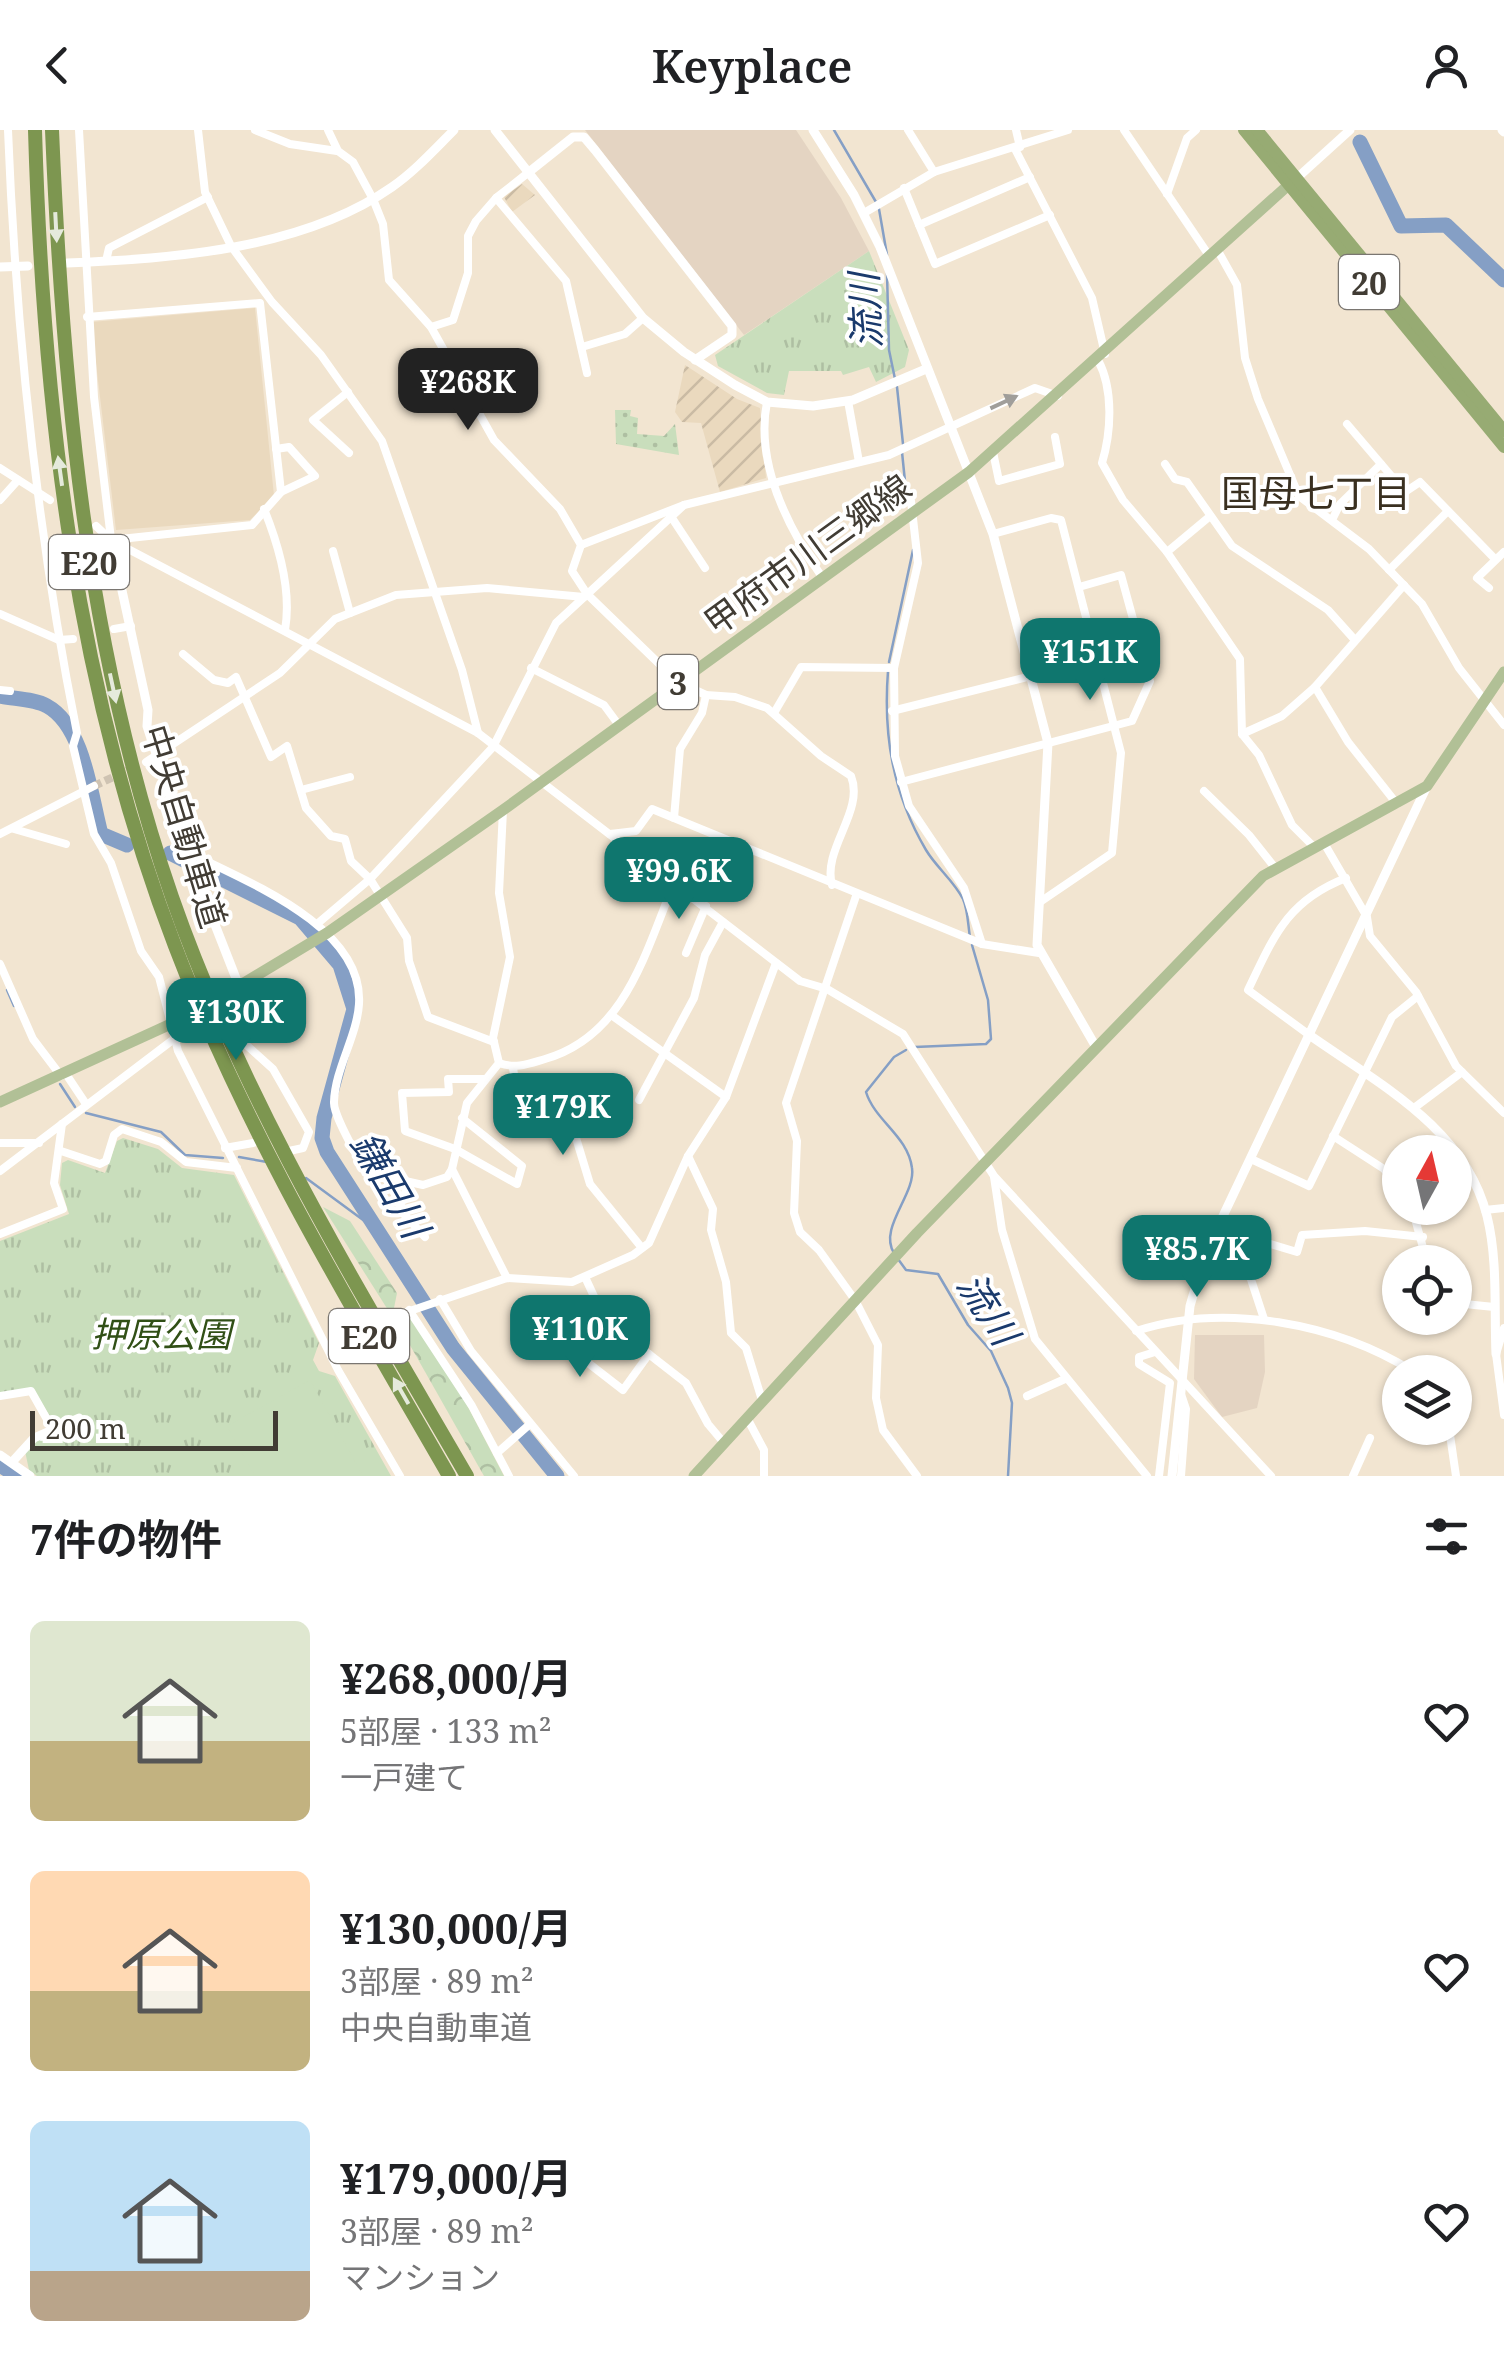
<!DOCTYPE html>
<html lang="ja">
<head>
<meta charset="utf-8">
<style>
	body { margin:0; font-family:"Noto Serif","Noto Sans JP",serif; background:#f2f2f2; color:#202124; height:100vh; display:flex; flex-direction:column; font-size:38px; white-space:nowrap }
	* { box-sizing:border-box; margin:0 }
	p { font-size:32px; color:#757577 }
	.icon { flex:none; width:55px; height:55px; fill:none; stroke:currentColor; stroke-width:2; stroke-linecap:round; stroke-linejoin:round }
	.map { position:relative; height:1346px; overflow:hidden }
	.side { display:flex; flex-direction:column; background:#fff; flex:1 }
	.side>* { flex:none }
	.needle { width:65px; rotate:8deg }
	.fabs { position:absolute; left:1382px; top:1005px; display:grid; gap:20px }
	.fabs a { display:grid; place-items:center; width:90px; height:90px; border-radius:50%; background:#fff; box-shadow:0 2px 8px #0004; font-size:50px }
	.scale { position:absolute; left:30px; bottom:25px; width:248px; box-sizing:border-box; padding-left:10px; border:5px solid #413c34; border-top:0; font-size:28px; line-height:35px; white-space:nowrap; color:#413c34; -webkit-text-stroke:8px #fff; paint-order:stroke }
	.price { position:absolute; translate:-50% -85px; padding:0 22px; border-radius:20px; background:#0f766e; color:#fff; font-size:32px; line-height:65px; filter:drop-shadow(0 2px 5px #0008) }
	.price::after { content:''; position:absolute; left:50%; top:60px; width:30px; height:22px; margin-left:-15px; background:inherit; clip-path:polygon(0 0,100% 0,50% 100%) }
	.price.selected { background:#222; color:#fff }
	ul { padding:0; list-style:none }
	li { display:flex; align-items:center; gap:30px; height:250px; padding:0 30px }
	li span { display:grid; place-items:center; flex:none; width:280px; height:200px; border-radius:15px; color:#555 }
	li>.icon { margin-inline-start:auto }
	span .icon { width:120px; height:120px; fill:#fffc; stroke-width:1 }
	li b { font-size:42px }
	h2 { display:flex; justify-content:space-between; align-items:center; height:120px; padding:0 30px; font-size:42px }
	header { display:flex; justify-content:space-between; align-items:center; height:130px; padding:0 30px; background:#fff; font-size:45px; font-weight:600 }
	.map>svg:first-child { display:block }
</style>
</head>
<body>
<header><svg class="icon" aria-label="back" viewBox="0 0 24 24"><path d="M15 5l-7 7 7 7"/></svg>Keyplace<svg class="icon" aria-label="person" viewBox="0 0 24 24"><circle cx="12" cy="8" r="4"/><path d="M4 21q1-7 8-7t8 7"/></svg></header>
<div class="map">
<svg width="1504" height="1346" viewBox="0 0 1504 1346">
	<defs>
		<pattern id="industrial-furrows" width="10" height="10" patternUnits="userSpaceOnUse" patternTransform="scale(2.5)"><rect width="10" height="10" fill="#ead9be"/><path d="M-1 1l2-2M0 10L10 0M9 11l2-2" fill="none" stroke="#cabba4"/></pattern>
		<pattern id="grass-dots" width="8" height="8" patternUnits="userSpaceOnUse" patternTransform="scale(2.5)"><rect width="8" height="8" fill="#c9debc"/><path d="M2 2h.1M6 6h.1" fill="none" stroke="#aebfa2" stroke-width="1.8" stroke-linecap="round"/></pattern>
		<pattern id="forest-crowns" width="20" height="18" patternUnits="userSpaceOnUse" patternTransform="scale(2.5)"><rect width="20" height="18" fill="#c9debc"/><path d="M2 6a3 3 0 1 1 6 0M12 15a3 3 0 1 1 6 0" fill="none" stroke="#aebfa2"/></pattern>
		<pattern id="park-tufts" width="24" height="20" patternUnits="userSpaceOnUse" patternTransform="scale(2.5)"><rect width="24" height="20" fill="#c9debc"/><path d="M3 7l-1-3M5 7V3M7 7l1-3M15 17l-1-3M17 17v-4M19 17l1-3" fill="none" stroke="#aebfa2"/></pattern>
	</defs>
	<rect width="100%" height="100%" fill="#f2e5d1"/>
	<!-- commercial -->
	<g fill="#e4d4c2">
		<path d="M 585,0 L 796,0 L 841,68 L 869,121 L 744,205 Z"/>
		<path d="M 1195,1205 L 1264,1205 L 1265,1242 L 1257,1278 L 1222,1287 L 1194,1249 Z"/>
	</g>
	<!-- industrial -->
	<g fill="url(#industrial-furrows)">
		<path d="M 522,54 L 535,65 L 512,82 L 504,67 Z"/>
		<path d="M 685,235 L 737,269 L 760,278 L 766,348 L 720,362 L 701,293 L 682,292 L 675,282 Z"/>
	</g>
	<!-- built -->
	<path fill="#ead9be" d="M 255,178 L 274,366 L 250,390 L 116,400 L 91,192 Z"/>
	<!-- grass -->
	<path fill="url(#grass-dots)" d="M 615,280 L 631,280 L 630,286 L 638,288 L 637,304 L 664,306 L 675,294 L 679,325 L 616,314 Z"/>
	<!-- forest -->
	<g fill="url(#forest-crowns)">
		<path d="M 323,1077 L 350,1091 L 397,1163 L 394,1178 L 388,1180 Z"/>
		<path d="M 411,1189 L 457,1256 L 504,1346 L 484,1346 L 398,1194 Z"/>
	</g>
	<!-- park -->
	<g fill="url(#park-tufts)">
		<path d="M 869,121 L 909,220 L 905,237 L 876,252 L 869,237 L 843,245 L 841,241 L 789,241 L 784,265 L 767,263 L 718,236 L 715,225 Z"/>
		<path d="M 123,1008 L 158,1019 L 182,1038 L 234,1045 L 319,1213 L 313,1230 L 319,1241 L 335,1246 L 391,1346 L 37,1346 L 29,1340 L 25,1321 L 32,1312 L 59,1301 L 33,1259 L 0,1264 L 0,1111 L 69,1084 L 60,1055 L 62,1033 L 68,1030 L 105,1043 L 117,1011 Z"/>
	</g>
	<!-- pitch -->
	<path fill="#c9debc" d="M 310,1250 L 363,1346 L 255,1346 L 227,1296 Z"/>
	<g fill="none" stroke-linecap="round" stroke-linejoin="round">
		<!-- stream -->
		<g stroke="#859fc5" stroke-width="2.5">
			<path d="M 834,0 L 876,72"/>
			<path d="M 879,79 L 887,125"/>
			<path d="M 887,143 L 889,220 L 895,249"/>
			<path d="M 897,257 L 903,314"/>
			<path d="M 902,322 L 907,371"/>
			<path d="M 889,532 L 913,420"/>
			<path d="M 888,541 C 883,606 893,664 926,720 C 936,737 954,751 963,769 C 968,780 968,796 970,807"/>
			<path d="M 7,860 L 14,876"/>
			<path d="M 915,917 L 986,914 L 991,909 L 988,870 L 972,815"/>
			<path d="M 60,954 L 75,977"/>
			<path d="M 86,983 L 161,1002 L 185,1025 L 223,1028"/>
			<path d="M 239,1027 L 267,1032"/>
			<path d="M 306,1048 L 374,1098"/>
			<path d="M 894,1123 C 878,1098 916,1064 912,1038 C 908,1006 875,991 866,962 L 894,927 L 906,920"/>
			<path d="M 898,1129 L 906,1140 L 938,1144 L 968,1195 L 991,1221 L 1008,1258 L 1012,1273 L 1008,1346"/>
		</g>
		<!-- river -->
		<g stroke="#859fc5" stroke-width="15">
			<path d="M 1360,12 L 1401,96 L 1446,95 L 1504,150"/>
			<path d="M 0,566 C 14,569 35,569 47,576 C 84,596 91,667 101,704 L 127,715"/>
			<path d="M 170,723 L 300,788 L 340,835 L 354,879 L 324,988 L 322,1008 L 327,1022 L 453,1218 L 557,1346"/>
			<path d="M 0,1335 L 17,1346"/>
		</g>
		<!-- minor-tunnel -->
		<g stroke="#cfc3b2" stroke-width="8" stroke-dasharray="8 4" stroke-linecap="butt">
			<path d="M 94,656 L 135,637"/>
			<path d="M 380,1198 L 401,1184"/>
		</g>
		<!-- minor -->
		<g stroke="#fff" stroke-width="8">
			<path d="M 8,0 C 16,203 37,403 77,603 L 73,616 L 94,704 L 111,733 L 141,821 L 159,847 L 178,921 L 338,1240 L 400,1346"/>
			<path d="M 79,0 L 94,267 L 111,409"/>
			<path d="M 198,0 L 205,62 L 231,116 L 272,172 L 321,225 L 382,311 L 462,540 L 478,603"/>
			<path d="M 255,0 L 290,14 L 337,21"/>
			<path d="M 328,0 L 338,21 L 353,32 L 373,69 L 383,94 L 389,150 L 431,197 L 494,310 L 560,379 L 581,415 L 572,441 L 587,464 L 678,552 L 706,565 L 735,567 L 767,578 L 821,626 L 851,646 C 865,681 822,719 832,755"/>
			<path d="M 908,0 L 934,42"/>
			<path d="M 1016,0 L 1020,17"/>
			<path d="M 1124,0 L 1210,127"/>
			<path d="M 1015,19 L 1092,168 L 1105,224"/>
			<path d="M 904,58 L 935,134 L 1050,85"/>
			<path d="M 1167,64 L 1187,8 L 1196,0"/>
			<path d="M 496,68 L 566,151 L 587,243"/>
			<path d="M 864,83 L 934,42 L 1068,0"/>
			<path d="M 919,95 L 1030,47"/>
			<path d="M 1218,121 L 1237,155 L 1245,228 L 1258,269 L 1299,366 L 1369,419 L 1422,474 L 1459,538 L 1504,595"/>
			<path d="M 106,131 L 109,118 L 208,67"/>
			<path d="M 87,187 L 260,173 L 281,362 L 252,395 L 111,410"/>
			<path d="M 431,197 L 453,190 L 468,143 L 468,106 L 476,91 L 496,68 L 529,42"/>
			<path d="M 582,217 L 625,204 L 643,188"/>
			<path d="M 1098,230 C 1114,260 1111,303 1102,333 L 1123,370 L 1167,422 L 1240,529 L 1242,604 L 1259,625 L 1292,695 L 1315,718"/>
			<path d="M 348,262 L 313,290 L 349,323"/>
			<path d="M 848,271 L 859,332"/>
			<path d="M 767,272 C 755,333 788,398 822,447"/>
			<path d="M 1347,294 L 1405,362 L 1420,352 L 1495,429"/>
			<path d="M 276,319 L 289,317 L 315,346 L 281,362"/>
			<path d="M 993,322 L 999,351 L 1060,334 L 1055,307"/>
			<path d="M 1165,334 L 1175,349 L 1187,352 L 1232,416 L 1328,480 L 1354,509"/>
			<path d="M 0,338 L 50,370"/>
			<path d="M 0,370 L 18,350"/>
			<path d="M 911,371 L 918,433 L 894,538 L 895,626 L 909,676 L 964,758 L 982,814"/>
			<path d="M 264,379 C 279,416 292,460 285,500"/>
			<path d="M 672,388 L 705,438"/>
			<path d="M 1332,390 L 1340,374 L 1381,334"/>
			<path d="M 96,396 L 111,410 L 478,603 L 800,851 L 827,859 L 903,904 L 994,1046 L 1271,1346"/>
			<path d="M 993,404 L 1051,388 L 1061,390 L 1121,623 L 1112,723 L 1040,772"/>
			<path d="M 581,415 L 684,375"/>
			<path d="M 333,421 L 350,483"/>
			<path d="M 1167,422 L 1209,387"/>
			<path d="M 1389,440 L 1448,381"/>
			<path d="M 1489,458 L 1477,448 L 1504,422"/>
			<path d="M 0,484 L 59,510 L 73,509"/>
			<path d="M 114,499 L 131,496"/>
			<path d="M 183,524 L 214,550 L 228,553 L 236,547 L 271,627 L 287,616 L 306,678 L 331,706 L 345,709 L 351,731 L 370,749 L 317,794"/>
			<path d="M 531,538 L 604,575 L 618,594"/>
			<path d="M 0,560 L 10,561"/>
			<path d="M 892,581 L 1031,546"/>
			<path d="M 774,583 L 801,537 L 894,538"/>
			<path d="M 1242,604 L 1282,586 L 1315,557"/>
			<path d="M 146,632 L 280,543 L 335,489 L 396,465 L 487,458 L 584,467"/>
			<path d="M 901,652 L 1132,591 L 1150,551 L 1121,445 L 1079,457"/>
			<path d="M 301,660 L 350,647"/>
			<path d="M 1204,661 L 1249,705 L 1276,739"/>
			<path d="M 1397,674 L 1348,612 L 1315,557 L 1404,455"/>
			<path d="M 503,680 L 499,763 L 510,827 L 493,908 L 499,933 L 467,973 L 452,1039 L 507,1148"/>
			<path d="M 674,688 L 680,619 L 702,583 L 706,565"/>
			<path d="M 14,699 L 66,714"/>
			<path d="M 0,704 L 94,656"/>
			<path d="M 610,704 L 636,701 L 652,679 L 982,814 L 1039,823"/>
			<path d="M 1324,713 L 1367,787 L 1370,806 L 1416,862 L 1456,936 L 1504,983"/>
			<path d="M 188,722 C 245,751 364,796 359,874 C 357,906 335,939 334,972 C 333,986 358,1026 365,1042 L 423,1055 L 447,1047 L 452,1039"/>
			<path d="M 856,766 L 786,973 L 797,1011 L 794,1083 L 800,1102 L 819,1120 L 855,1170 L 878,1215 L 876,1268 L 883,1300 L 917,1346"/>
			<path d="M 686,823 L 706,776"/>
			<path d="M 0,834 L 33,909 L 61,946"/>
			<path d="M 614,887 L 726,967"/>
			<path d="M 227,891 L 226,882 L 243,872 L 239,856"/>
			<path d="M 233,903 L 273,939 L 309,1002 L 303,1018 L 289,1021"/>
			<path d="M 1308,904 L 1248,860 C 1274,806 1287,771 1346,748"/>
			<path d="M 494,912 L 428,887 L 409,831 L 407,808 L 370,749 L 493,617 L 556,493 L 684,375 L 889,325 L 1035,258 L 1058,266"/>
			<path d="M 499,933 C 516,939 528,934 545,929 C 625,906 645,823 674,753"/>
			<path d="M 513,938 L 518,969 L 576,1008 L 590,1054 L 642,1118"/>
			<path d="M 66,944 L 86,974"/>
			<path d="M 639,970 L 694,868 L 705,825 L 723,792"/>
			<path d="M 1414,978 L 1462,942"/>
			<path d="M 462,988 L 522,1036 L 517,1054 L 455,1019 L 405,1001 L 402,963 L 449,962 L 448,949 L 485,949"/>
			<path d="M 1333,1006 L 1384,1039 L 1400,1059"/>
			<path d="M 0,1013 L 39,1013"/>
			<path d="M 225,1018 L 253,1013"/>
			<path d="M 61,1021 L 100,1034 L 106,1031 L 114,1005 L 122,999 L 161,1012 L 186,1032 L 237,1038"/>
			<path d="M 688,1026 L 713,1079 L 711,1100 L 726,1152 L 731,1203 L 746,1218 L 762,1270"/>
			<path d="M 1251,1029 L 1309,1056 L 1392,887 L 1418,866"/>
			<path d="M 0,1041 L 174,909"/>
			<path d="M 994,1047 L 1002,1100 L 1035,1209 L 1147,1346"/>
			<path d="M 409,1052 L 399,1079 L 425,1107"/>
			<path d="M 1412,1078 L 1427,1132"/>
			<path d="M 1485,1080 L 1504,1078"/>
			<path d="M 1215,1101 L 1244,1128 L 1264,1189"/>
			<path d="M 0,1104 L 63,1079 L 54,1053 L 62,994"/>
			<path d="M 1244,1128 L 1257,1110 L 1297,1122 L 1302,1105 L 1365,1101 L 1423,1107"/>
			<path d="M 585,1147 L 605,1190 L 686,1253 L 708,1294 L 724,1313"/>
			<path d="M 440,1169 L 471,1221 L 574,1346"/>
			<path d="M 1455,1173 L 1494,1177"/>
			<path d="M 600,1178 L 565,1215 L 623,1260 L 649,1224"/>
			<path d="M 409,1180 L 472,1276 L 509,1346"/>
			<path d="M 401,1184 L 507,1148 L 572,1152 L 633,1125 L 649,1113 L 688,1026 L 726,967 L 776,833"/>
			<path d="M 1504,1198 L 1496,1224 L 1504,1285"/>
			<path d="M 1136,1201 C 1224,1172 1336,1193 1414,1242"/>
			<path d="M 1155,1222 L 1139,1227 L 1139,1234 L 1170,1253 L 1159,1346"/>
			<path d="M 332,1228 L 349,1220"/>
			<path d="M 0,1266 L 31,1261 L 53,1300"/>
			<path d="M 1027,1266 L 1065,1249"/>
			<path d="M 747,1288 L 764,1320 L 764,1346"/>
			<path d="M 1449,1298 L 1456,1346"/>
			<path d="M 497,1323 L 530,1294"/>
			<path d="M 1181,1346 L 1186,1279 L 1181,1264"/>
			<path d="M 1353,1346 L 1370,1308"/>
		</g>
		<!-- tertiary -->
		<g stroke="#fff" stroke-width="9">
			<path d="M 495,0 L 643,188 L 684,222 L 735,255 L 767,272 L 813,276 L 853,270 L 926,239"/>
			<path d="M 813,0 L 854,65 L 880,117 L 993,404 L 1048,613 L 1037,815 L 1096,917"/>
			<path d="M 1502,0 L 1504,2"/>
			<path d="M 529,42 L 573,7 L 584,7 L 595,20 L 732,196 L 732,205 L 695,230"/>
			<path d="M 1297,48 L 1350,0"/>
			<path d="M 67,133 C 173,129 303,119 392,57 C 415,41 434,20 454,0"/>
			<path d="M 0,137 L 28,136"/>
			<path d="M 111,410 L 148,580 L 147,596 L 194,741 L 239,856"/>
			<path d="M 1308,904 C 1377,953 1465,997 1487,1086 C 1498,1130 1494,1179 1496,1224"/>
			<path d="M 0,1325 L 30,1346"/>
			<path d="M 13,1331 L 34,1308 L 79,1288"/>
			<path d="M 1172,1346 L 1190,1176 L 1205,1124 L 1427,656"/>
		</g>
		<!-- primary -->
		<g stroke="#b1c096" stroke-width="11">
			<path d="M 0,972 L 173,893 L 239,856 L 327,803 L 503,680 L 969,342 L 1294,50"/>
			<path d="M 694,1346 L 917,1103 L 1263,746 L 1427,656 L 1504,542"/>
		</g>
		<!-- trunk -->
		<g stroke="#97ab73" stroke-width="12">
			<path d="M 1244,0 L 1504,317"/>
			<path d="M 1257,0 L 1504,301"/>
		</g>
		<!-- motorway -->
		<g stroke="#7d9650" stroke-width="14">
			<path d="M 35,0 C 43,277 75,556 175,816 C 246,1003 350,1174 449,1346"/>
			<path d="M 52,0 C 63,260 86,519 172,767 C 244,973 358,1158 467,1346"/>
		</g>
	</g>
	<!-- one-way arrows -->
	<defs><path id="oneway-solid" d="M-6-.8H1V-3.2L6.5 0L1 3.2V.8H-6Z" transform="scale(2.5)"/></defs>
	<g fill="#e5eadc">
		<use href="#oneway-solid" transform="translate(56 97) rotate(87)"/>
		<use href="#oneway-solid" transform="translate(60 341) rotate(-98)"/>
		<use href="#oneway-solid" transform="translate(113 558) rotate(78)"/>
		<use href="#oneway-solid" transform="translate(401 1261) rotate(-120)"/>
	</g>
	<use fill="#a09e9a" href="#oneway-solid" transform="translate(1004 272) rotate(-25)"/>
	<g text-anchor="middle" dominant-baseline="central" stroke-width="8" stroke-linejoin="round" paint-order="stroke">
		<!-- shield labels -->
		<g fill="#fff" stroke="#7a7671" stroke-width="2.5">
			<rect x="1339" y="125" width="60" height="54" rx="8"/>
			<rect x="49" y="405" width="80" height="54" rx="8"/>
			<rect x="658" y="525" width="40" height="54" rx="8"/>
			<rect x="329" y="1179" width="80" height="54" rx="8"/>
		</g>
		<g font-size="32" font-weight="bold" fill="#413c34">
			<text x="1369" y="152">20</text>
			<text x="89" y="432">E20</text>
			<text x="678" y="552">3</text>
			<text x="369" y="1206">E20</text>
		</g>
		<!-- street labels -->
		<g font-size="35" fill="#413c34" stroke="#fff">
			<text transform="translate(807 424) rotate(-36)">甲府市川三郷線</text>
			<text transform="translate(185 696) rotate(73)">中央自動車道</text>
		</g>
		<!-- park labels -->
		<g font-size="35" font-style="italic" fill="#315016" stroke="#fff">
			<text x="161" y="1203">押原公園</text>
		</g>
		<!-- water labels -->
		<g font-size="38" font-style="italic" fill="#1a3a6c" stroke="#fff">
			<text transform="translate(864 181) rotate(-93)">流川</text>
			<text transform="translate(391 1054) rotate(60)">鎌田川</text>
			<text transform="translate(989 1178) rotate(57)">流川</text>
		</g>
		<!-- neighbourhood labels -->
		<g font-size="38" fill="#3a3020" stroke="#fff">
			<text x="1316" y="362">国母七丁目</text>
		</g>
	</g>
</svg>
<div class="fabs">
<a><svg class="needle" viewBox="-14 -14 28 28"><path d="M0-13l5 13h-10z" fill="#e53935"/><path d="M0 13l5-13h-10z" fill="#757577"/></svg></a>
<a><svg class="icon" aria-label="locate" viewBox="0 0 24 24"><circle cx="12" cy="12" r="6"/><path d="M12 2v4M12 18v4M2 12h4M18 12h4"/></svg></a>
<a><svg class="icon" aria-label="layers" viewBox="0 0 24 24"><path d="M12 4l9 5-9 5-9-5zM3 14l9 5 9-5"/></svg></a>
</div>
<div class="scale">200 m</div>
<b class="price selected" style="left:468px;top:303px">¥268K</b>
<b class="price" style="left:1090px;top:573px">¥151K</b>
<b class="price" style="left:679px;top:792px">¥99.6K</b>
<b class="price" style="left:236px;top:933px">¥130K</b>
<b class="price" style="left:563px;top:1028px">¥179K</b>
<b class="price" style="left:1197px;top:1170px">¥85.7K</b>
<b class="price" style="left:580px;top:1250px">¥110K</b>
</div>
<section class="side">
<h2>7件の物件<svg class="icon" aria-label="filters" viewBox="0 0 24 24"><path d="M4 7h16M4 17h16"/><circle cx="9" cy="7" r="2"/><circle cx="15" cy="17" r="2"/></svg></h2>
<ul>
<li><span style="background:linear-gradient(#dfe7d0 60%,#c2b280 0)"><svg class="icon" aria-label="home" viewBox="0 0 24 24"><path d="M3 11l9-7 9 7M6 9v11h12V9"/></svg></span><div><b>¥268,000/月</b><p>5部屋 · 133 m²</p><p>一戸建て</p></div><svg class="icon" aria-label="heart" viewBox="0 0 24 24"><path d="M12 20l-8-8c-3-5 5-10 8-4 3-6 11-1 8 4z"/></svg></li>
<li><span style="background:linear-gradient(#ffd9b3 60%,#c2b280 0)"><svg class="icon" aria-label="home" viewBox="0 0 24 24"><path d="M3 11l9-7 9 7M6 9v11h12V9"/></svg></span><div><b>¥130,000/月</b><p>3部屋 · 89 m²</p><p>中央自動車道</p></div><svg class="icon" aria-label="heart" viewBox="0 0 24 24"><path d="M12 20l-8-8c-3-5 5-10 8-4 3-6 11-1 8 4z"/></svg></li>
<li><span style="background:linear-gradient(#bfe0f5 75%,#b9a48a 0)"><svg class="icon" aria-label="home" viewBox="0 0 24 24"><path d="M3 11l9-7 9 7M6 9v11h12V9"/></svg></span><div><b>¥179,000/月</b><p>3部屋 · 89 m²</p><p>マンション</p></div><svg class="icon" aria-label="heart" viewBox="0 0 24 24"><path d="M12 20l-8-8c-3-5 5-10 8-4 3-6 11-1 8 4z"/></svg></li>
</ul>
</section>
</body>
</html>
